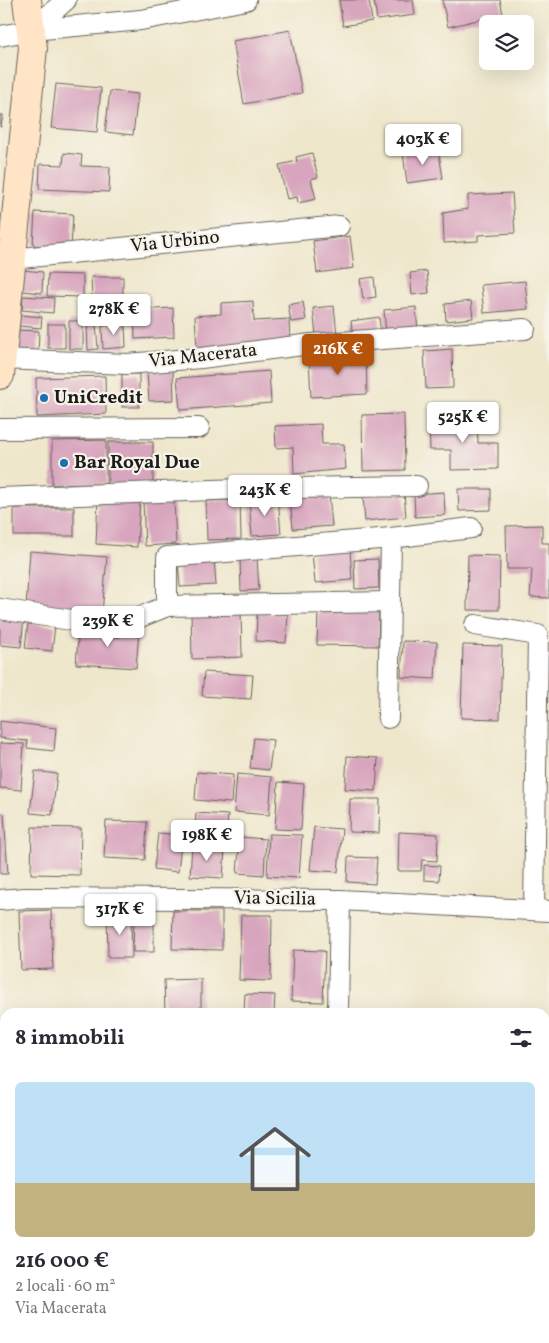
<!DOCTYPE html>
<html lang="it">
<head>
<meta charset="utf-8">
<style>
	body { margin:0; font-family:Vollkorn,serif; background:#f7f7f7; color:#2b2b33; height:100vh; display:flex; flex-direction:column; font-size:19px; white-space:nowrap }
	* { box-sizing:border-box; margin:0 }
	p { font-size:16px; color:#7c7c81 }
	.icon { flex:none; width:28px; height:28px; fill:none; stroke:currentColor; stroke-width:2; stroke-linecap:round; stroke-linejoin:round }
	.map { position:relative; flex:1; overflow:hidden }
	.details { position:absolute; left:0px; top:1008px; width:550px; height:336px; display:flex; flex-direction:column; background:#fff; border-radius:15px 15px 0 0; box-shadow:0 5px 20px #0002 }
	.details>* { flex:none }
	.fabs { position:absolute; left:479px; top:15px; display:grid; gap:10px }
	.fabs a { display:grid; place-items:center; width:55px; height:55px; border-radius:8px; background:#fff; box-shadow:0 5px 20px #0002; font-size:25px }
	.price { position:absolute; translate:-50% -42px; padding:0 11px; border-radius:5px; background:#fff; color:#222; font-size:16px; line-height:32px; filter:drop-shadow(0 1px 2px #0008) }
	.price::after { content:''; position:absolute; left:50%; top:30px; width:15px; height:11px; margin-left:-8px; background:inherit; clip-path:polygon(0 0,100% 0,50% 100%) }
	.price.selected { background:#b45309; color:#fff }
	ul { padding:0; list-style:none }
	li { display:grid; align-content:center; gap:10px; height:265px; padding:0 15px }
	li+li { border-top:1px solid #e1e1e2 }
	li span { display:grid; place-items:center; height:155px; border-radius:8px; color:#555 }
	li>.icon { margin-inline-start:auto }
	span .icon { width:90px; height:90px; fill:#fffc; stroke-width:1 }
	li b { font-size:21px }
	h2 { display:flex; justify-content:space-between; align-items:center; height:60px; padding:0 15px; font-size:21px }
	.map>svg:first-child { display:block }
</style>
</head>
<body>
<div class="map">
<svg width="549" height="1343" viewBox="0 0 549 1343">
	<rect width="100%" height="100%" fill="#f7f3e8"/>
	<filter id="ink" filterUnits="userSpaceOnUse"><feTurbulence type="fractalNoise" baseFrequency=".02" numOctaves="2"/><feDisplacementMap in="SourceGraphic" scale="10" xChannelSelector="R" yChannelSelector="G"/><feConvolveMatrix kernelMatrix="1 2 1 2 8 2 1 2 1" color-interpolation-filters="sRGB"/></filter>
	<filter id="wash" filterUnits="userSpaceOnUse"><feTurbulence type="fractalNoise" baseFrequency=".0096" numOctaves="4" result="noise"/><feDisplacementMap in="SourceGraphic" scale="20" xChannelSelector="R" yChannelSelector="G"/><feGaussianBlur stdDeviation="1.12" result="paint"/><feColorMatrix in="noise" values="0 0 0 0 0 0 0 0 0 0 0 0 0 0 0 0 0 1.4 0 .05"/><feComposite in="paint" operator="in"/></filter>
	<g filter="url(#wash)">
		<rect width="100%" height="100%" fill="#efe7cc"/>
		<g id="blocks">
			<!-- building -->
			<g fill="#d8a5be">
				<path d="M 339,0 L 369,0 L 372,21 L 343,26 Z"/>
				<path d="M 374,0 L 413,0 L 415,15 L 377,20 Z"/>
				<path d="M 442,0 L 500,0 L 503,14 L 448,27 Z"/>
				<path d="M 290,30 L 302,93 L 244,104 L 233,41 Z"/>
				<path d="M 56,84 L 101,88 L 97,132 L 51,128 Z"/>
				<path d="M 110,91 L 138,94 L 133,135 L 105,132 Z"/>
				<path d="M 0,115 L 3,115 L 1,127 L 0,127 Z"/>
				<path d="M 438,148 L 443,178 L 407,183 L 403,153 Z"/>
				<path d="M 64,153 L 82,155 L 81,166 L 110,167 L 109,192 L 39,189 L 40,164 L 63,165 Z"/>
				<path d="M 312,153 L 318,177 L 311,179 L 316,199 L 298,203 L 297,197 L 287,199 L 279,165 L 297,161 L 296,157 Z"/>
				<path d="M 512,193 L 515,233 L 478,235 L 478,241 L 444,243 L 443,213 L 468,209 L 468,195 Z"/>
				<path d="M 35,212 L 73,214 L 71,248 L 33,245 Z"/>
				<path d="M 350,236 L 354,268 L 317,273 L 313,241 Z"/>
				<path d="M 23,270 L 43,272 L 42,293 L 22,291 Z"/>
				<path d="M 427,271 L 429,293 L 412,295 L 410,273 Z"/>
				<path d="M 48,274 L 83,275 L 83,297 L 47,296 Z"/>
				<path d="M 91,277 L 123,277 L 123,299 L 92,300 Z"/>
				<path d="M 374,277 L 376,297 L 363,299 L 360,279 Z"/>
				<path d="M 525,281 L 528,309 L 484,313 L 481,285 Z"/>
				<path d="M 23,296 L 54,298 L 53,313 L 22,310 Z"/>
				<path d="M 253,301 L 254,321 L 289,319 L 290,342 L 197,349 L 195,316 L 221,314 L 221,303 Z"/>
				<path d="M 471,301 L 473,318 L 446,321 L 445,304 Z"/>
				<path d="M 303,302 L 306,320 L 291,322 L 288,305 Z"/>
				<path d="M 334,306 L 337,334 L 316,336 L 313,308 Z"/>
				<path d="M 416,307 L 418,332 L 386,334 L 384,310 Z"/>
				<path d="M 173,308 L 174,337 L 135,339 L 134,310 Z"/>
				<path d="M 20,315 L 42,317 L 41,328 L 19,326 Z"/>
				<path d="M 379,317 L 381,335 L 353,338 L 351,321 Z"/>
				<rect x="69" y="321" width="14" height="28"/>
				<rect x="48" y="324" width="17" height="24"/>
				<path d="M 96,324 L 98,349 L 88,350 L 87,325 Z"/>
				<path d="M 125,324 L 126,347 L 103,349 L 102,326 Z"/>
				<path d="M 16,330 L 39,331 L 38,354 L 15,353 Z"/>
				<path d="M 452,349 L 453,388 L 426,389 L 424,351 Z"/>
				<path d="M 366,356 L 367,394 L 311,397 L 309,359 Z"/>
				<path d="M 173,370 L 174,400 L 149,401 L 147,371 Z"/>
				<path d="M 269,371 L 271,403 L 180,410 L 177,378 Z"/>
				<rect x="122" y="374" width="17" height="33"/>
				<path d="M 105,376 L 106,414 L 37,417 L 36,378 Z"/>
				<path d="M 404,414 L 405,470 L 363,471 L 362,415 Z"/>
				<path d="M 477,419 L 478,443 L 498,443 L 498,469 L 451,470 L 451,450 L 430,450 L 429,420 Z"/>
				<path d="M 321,424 L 322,444 L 344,444 L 346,469 L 294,474 L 293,447 L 276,448 L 275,426 Z"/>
				<path d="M 106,440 L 106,484 L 52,485 L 52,441 Z"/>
				<path d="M 108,442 L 153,442 L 153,483 L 108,484 Z"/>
				<path d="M 458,489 L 491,489 L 491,510 L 459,511 Z"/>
				<path d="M 444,492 L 445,515 L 415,517 L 414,494 Z"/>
				<path d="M 404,493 L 406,517 L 365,521 L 363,497 Z"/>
				<path d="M 329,494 L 332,526 L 293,529 L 290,498 Z"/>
				<path d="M 98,498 L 140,500 L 137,547 L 96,544 Z"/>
				<path d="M 278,498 L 281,534 L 252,536 L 249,500 Z"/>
				<path d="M 174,500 L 176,544 L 145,546 L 143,501 Z"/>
				<path d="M 240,500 L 241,539 L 207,540 L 206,501 Z"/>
				<rect x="14" y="508" width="60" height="28"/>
				<path d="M 542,525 L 542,543 L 549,543 L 549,598 L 530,597 L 532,569 L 507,569 L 506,526 Z"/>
				<path d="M 350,550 L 352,580 L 315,583 L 312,553 Z"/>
				<path d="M 30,551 L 107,557 L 102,613 L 26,607 Z"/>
				<path d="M 468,555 L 500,556 L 499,610 L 467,610 Z"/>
				<path d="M 257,557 L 259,590 L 241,591 L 240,558 Z"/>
				<path d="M 214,558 L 216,585 L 180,587 L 178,560 Z"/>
				<path d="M 378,559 L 379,588 L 355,589 L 354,560 Z"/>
				<path d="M 241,610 L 242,657 L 192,659 L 191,611 Z"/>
				<path d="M 318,611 L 379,612 L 378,646 L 317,645 Z"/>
				<path d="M 257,613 L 288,614 L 286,643 L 256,641 Z"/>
				<path d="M 0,615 L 24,618 L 21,647 L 0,645 Z"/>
				<path d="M 28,623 L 55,626 L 52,651 L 25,648 Z"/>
				<path d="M 79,627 L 139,631 L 136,668 L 76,664 Z"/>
				<path d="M 403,641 L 437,642 L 435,679 L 401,677 Z"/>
				<path d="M 463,645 L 502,646 L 500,719 L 461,718 Z"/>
				<path d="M 204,672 L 253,675 L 251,699 L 202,696 Z"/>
				<path d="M 0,721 L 56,728 L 54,751 L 27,748 L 28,741 L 0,738 Z"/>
				<path d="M 254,738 L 273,740 L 269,770 L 250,768 Z"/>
				<path d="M 0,743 L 24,744 L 21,790 L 0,788 Z"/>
				<path d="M 347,756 L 378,758 L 376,791 L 345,789 Z"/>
				<path d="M 35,771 L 57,774 L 52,815 L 30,813 Z"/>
				<path d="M 197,772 L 233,775 L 231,803 L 195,800 Z"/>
				<path d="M 237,774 L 272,777 L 269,815 L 234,812 Z"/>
				<path d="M 278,782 L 304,784 L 301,830 L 275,829 Z"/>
				<path d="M 350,799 L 380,799 L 379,833 L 349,832 Z"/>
				<path d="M 196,813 L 228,815 L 226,843 L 194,840 Z"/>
				<path d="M 0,814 L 4,814 L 8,874 L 0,874 Z"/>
				<path d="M 106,821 L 147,822 L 145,860 L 104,858 Z"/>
				<path d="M 32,827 L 81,828 L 80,875 L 31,874 Z"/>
				<path d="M 314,827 L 342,829 L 338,872 L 310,870 Z"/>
				<path d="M 399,832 L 438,834 L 437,861 L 422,860 L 421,871 L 398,871 Z"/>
				<path d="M 158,833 L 182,835 L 178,872 L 154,869 Z"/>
				<path d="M 269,834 L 302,835 L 299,878 L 267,876 Z"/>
				<path d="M 240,837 L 266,839 L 264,875 L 237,873 Z"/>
				<path d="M 192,845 L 225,848 L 223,878 L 190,876 Z"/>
				<path d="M 348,857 L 377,858 L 375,884 L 347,882 Z"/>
				<path d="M 424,865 L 440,866 L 439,881 L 424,880 Z"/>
				<path d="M 51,910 L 53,969 L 21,970 L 19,911 Z"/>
				<path d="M 173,911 L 222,911 L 222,950 L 172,949 Z"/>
				<path d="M 107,914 L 131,914 L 132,958 L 108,958 Z"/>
				<path d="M 134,915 L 154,915 L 154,952 L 133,952 Z"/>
				<path d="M 241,915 L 272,915 L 271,981 L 239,980 Z"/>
				<path d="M 293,950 L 325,951 L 323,1002 L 291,1001 Z"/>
				<path d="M 201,979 L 201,1012 L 165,1012 L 164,980 Z"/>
				<path d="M 245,994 L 275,995 L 274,1012 L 244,1012 Z"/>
			</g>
		</g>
	</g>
	<g filter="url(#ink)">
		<use href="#blocks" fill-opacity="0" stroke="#66635a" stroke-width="1"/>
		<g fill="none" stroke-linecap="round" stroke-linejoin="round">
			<!-- street casing -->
			<g stroke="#66635a" stroke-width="22">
				<g id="street">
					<path d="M 32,30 L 66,0"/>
					<path d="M 0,36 L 32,30 L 141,20 L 246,0"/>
					<path d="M 11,259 L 339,226"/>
					<path d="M 1,359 L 127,364 L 201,358 L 311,344 L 525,329"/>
					<path d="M 0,429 L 199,428"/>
					<path d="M 0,498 L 240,489 L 417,486"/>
					<path d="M 167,606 L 390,602"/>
					<path d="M 0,609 L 116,627 L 167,606 L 167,557 L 391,538 L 471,528"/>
					<path d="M 475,625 L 538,635 L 534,909"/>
					<path d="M 388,718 L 391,538"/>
					<path d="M 0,900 L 25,898 L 340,900 L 549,911"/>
					<path d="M 338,1012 L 340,900"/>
					<path d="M 331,1343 L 332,1339"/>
				</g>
			</g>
			<!-- secondary casing -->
			<g stroke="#66635a" stroke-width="30">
				<path id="secondary" d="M 0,375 L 33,48 L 27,0"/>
			</g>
			<!-- street -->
			<use href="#street" stroke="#fff" stroke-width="20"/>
			<!-- secondary -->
			<use href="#secondary" stroke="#ffe4c6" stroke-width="28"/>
		</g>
	</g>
	<!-- markers -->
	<g fill="#1f6fb2" stroke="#f7f3e8" stroke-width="2">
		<circle cx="44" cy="398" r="5"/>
		<circle cx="64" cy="463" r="5"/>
	</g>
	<g text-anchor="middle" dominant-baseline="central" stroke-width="4.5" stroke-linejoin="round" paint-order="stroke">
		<!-- street labels -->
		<g font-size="19" fill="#1c1c1c" stroke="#f7f3e8">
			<text transform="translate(175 242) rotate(-6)">Via Urbino</text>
			<text transform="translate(203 356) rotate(-6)">Via Macerata</text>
			<text transform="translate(275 899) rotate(1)">Via Sicilia</text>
		</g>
		<!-- poi labels -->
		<g font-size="19" font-weight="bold" fill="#1c1c1c" stroke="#f7f3e8" text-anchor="start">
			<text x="54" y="398">UniCredit</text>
			<text x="74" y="463">Bar Royal Due</text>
		</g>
	</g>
</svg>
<div class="fabs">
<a><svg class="icon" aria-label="layers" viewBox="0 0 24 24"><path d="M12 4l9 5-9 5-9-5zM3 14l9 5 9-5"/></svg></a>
</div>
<b class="price" style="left:423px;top:166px">403K €</b>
<b class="price" style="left:114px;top:336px">278K €</b>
<b class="price selected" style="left:338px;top:376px">216K €</b>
<b class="price" style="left:463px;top:444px">525K €</b>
<b class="price" style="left:265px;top:517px">243K €</b>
<b class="price" style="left:108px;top:648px">239K €</b>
<b class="price" style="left:207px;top:862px">198K €</b>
<b class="price" style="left:120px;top:936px">317K €</b>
<section class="details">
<h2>8 immobili<svg class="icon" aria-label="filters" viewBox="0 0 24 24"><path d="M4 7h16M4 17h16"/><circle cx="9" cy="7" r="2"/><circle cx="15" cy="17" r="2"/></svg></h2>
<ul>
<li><span style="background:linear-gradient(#bfe0f5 65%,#c2b280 0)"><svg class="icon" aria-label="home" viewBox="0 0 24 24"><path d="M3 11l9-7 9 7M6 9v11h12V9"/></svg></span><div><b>216 000 €</b><p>2 locali · 60 m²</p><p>Via Macerata</p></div></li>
</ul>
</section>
</div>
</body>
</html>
